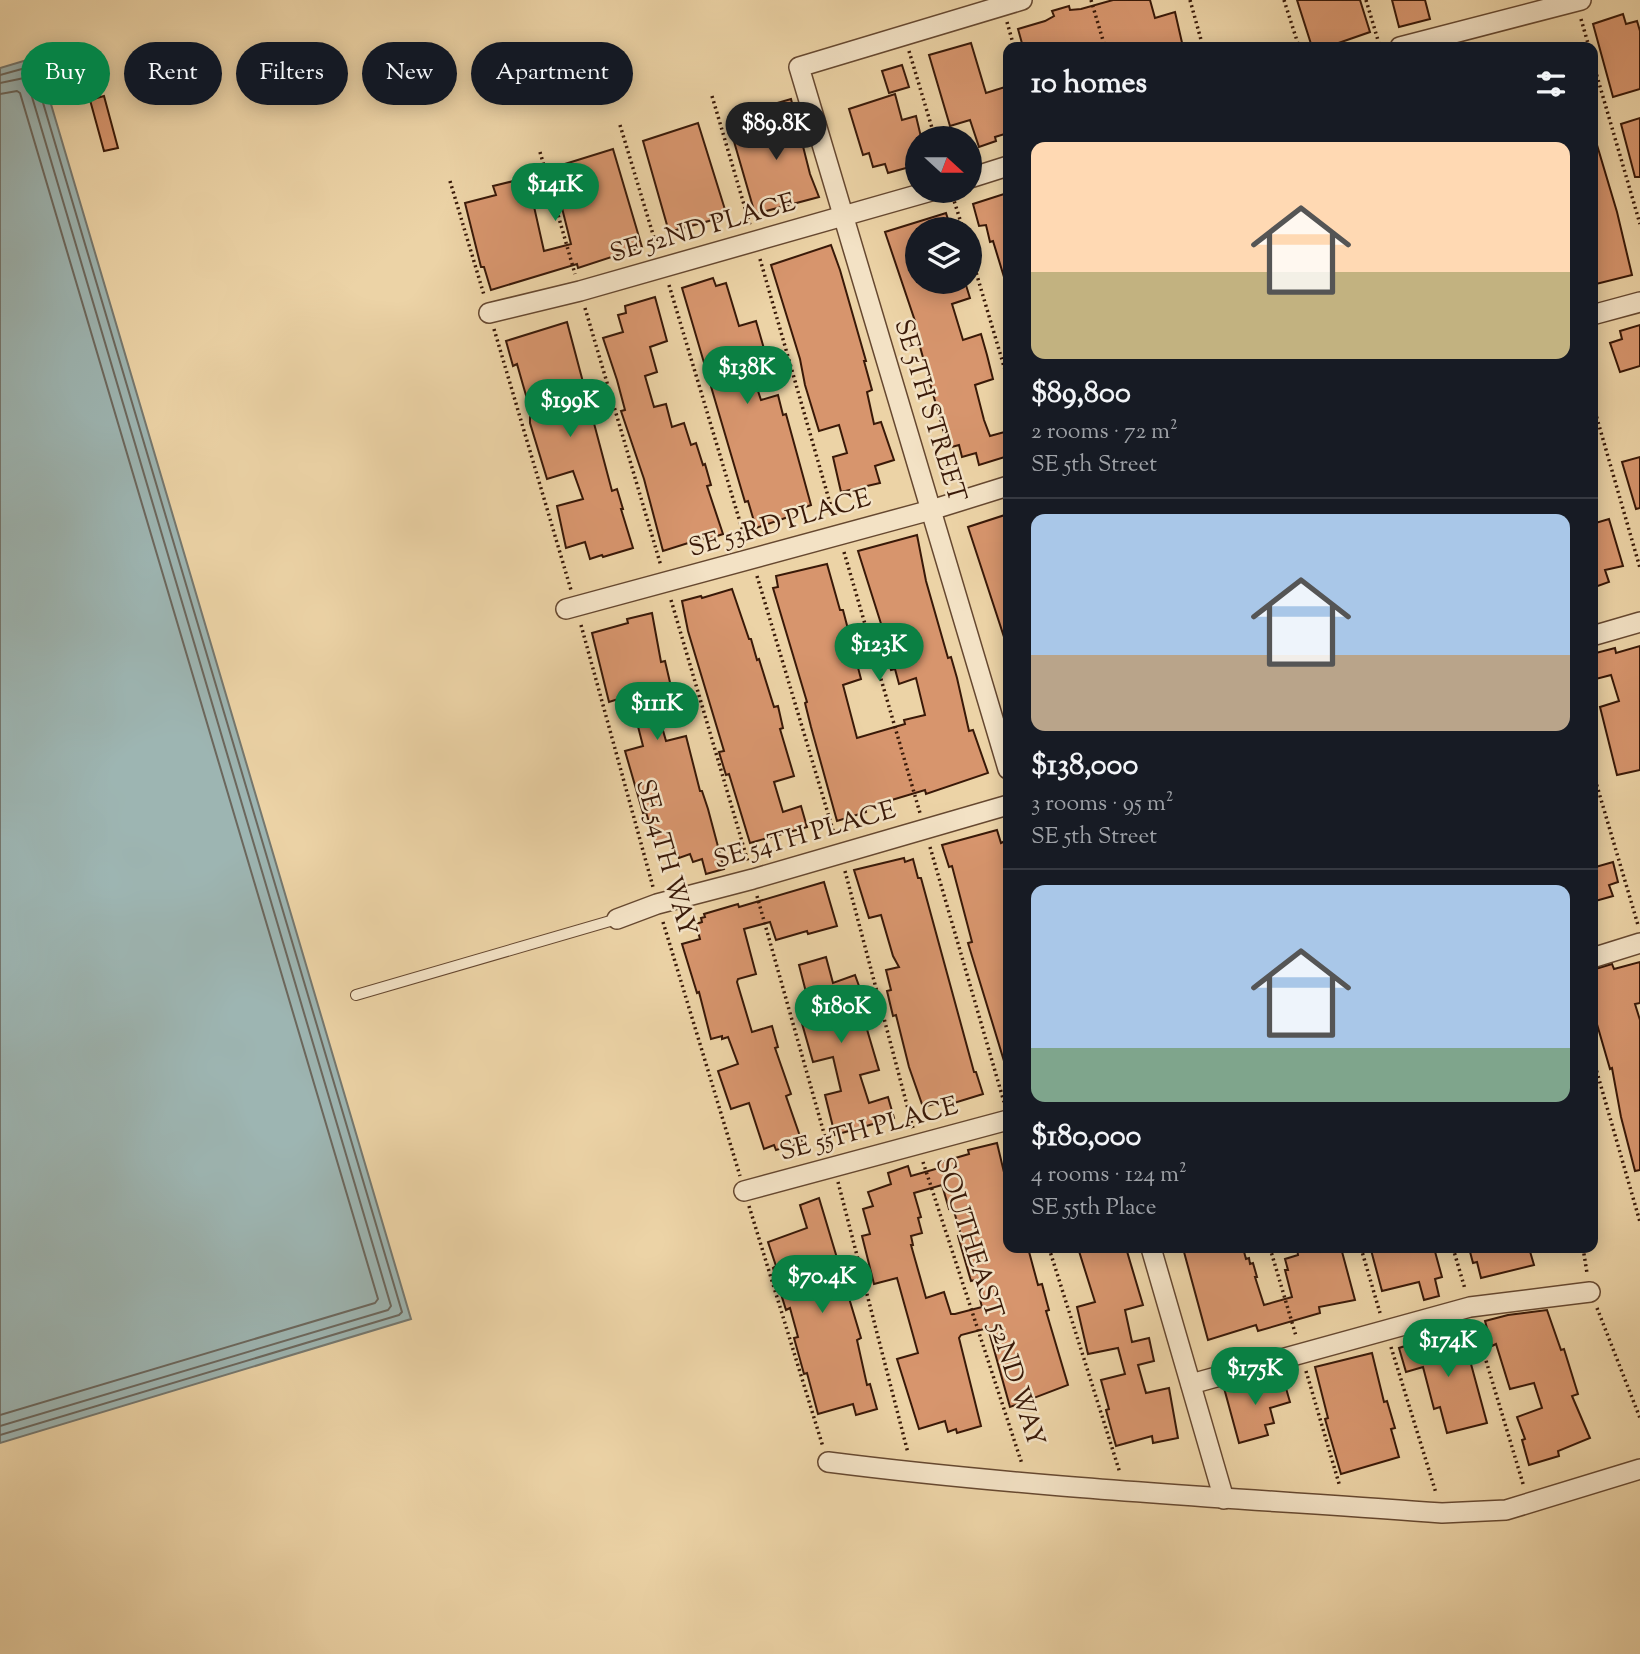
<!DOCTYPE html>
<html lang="en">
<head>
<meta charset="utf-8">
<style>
	body { margin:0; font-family:"Sorts Mill Goudy",serif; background:#242831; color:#f1f3f6; height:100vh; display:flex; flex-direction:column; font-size:26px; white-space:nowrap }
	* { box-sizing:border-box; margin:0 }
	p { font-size:23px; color:#9ea1a6 }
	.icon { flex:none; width:38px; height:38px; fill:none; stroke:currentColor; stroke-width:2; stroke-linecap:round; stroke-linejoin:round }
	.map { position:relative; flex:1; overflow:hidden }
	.details { position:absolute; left:1003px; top:42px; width:595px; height:1211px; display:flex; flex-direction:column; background:#171b24; border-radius:14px; box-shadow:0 4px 18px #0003 }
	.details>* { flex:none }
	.hud { position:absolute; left:21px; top:42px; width:665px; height:63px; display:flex; gap:14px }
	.needle { width:46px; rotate:111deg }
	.tools { position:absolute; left:905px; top:126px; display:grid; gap:14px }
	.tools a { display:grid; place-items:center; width:77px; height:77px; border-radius:50%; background:#171b24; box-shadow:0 4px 18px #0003; font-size:35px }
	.price { position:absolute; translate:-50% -60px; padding:0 16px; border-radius:24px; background:#0b8043; color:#fff; font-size:23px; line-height:46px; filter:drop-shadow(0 2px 4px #0008) }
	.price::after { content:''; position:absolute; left:50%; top:42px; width:21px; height:16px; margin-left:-10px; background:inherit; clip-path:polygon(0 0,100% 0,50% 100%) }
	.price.on { background:#222; color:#fff }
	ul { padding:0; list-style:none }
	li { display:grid; align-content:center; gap:14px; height:371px; padding:0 28px }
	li+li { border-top:2px solid #363941 }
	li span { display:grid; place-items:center; height:217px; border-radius:14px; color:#555 }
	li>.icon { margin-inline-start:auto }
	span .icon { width:126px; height:126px; fill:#fffc; stroke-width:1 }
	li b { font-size:30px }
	h2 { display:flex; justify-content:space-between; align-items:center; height:84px; padding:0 28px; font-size:30px }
	.pill { padding:0 24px; border-radius:32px; background:#171b24; box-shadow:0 4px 18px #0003; font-size:24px; line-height:63px }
	.pill.on { background:#0b8043; color:#fff }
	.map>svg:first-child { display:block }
</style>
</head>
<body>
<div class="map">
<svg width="1640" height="1654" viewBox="0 0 1640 1654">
	<rect width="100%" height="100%" fill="#ecd3a6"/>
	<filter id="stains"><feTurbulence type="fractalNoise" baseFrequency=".00286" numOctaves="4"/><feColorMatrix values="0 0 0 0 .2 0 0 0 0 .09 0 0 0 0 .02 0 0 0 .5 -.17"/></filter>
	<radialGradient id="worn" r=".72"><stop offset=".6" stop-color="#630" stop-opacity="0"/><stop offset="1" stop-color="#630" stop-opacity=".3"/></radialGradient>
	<!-- water -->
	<path fill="#9db5b2" stroke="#75776e" stroke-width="2" d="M 37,57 L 411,1319 L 0,1443 L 0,68 Z"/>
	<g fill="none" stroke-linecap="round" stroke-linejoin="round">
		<!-- shore -->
		<g stroke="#6b675d" stroke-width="2">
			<path d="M 0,75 L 29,67 L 33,69 L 402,1312 L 399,1315 L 0,1435"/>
			<path d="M 0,83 L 24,78 L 27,80 L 391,1306 L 388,1310 L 0,1426"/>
			<path d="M 0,94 L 17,91 L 20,93 L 378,1299 L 375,1303 L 0,1415"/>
		</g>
	</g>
	<!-- building -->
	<g fill="#d7956d" stroke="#391908" stroke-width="2" fill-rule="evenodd">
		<path d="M 1113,0 L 1150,0 L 1155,18 L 1175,12 L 1183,47 L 1023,47 L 1018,29 L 1045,21 L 1054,16 L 1052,11 L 1069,6 L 1070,10 L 1081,9 Z"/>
		<path d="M 1297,0 L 1360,0 L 1370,32 L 1327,47 L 1312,47 Z"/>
		<path d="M 1392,0 L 1425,0 L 1430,19 L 1399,27 Z"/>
		<path d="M 1623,14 L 1626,24 L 1637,21 L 1640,31 L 1640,89 L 1613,97 L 1593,24 Z"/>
		<path d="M 971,43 L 986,93 L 1005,87 L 1008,99 L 1008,133 L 995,137 L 996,141 L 979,147 L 970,120 L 950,126 L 929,55 Z"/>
		<path d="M 902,65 L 909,87 L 889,93 L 882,71 Z"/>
		<path d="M 895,94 L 902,120 L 916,116 L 921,137 L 917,138 L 917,165 L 888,173 L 885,164 L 873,167 L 869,153 L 863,155 L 849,109 Z"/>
		<path d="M 104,96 L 118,148 L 104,151 L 90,100 Z"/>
		<path d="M 791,99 L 810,174 L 819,197 L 755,214 L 733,138 L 758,137 L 754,123 L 763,121 L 761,115 L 776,111 L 774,104 Z"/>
		<path d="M 1640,118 L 1640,177 L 1635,177 L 1621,124 Z"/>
		<path d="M 698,123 L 727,216 L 669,232 L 643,141 Z"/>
		<path d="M 1592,145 L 1597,145 L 1617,212 L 1632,275 L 1592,285 Z"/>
		<path d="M 613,149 L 642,247 L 578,268 L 577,264 L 491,290 L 484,267 L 481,267 L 465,203 L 496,195 L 493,186 L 522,179 L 528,204 L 533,202 L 544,251 L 571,244 L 552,168 Z"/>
		<path d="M 1004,194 L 1008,208 L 1008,277 L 1004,277 L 993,241 L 990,242 L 986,225 L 979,226 L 973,204 Z"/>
		<path d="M 946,213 L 951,229 L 917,229 L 917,282 L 965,282 L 970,298 L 952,304 L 963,340 L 981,334 L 987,355 L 993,379 L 975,385 L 984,420 L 990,436 L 1008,431 L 1008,456 L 979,465 L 976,453 L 962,457 L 959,445 L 948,448 L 914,325 L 916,324 L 885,232 Z"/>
		<path d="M 831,245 L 840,270 L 866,361 L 864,361 L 872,390 L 867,392 L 874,424 L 881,422 L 894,460 L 875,466 L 880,483 L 841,492 L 833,457 L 847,453 L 839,425 L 819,431 L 805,385 L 800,359 L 771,265 Z"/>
		<path d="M 713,278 L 716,286 L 726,283 L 739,326 L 756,321 L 769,366 L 751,370 L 761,400 L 778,395 L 783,415 L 786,414 L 811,505 L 790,512 L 791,516 L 756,528 L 748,501 L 745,502 L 682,288 Z"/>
		<path d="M 655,297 L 667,341 L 650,347 L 657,372 L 645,376 L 654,407 L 666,404 L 672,427 L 684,423 L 691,445 L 696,443 L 703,465 L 705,464 L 711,485 L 707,486 L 723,534 L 705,540 L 704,538 L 663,551 L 644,479 L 621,411 L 625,410 L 617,380 L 603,338 L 623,332 L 618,315 L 626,313 L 625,306 Z"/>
		<path d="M 567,322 L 612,491 L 617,489 L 623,509 L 621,509 L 633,548 L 603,557 L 602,555 L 590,559 L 585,542 L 566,548 L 557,506 L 583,499 L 573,471 L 547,479 L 530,423 L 530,417 L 532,416 L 523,385 L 517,364 L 513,366 L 506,341 Z"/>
		<path d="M 1640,325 L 1640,366 L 1620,372 L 1610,343 L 1622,339 L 1620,331 Z"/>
		<path d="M 1640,457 L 1640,508 L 1636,509 L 1622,462 Z"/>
		<path d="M 1008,514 L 1008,640 L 1005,640 L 968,527 Z"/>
		<path d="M 1609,519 L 1623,566 L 1605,570 L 1609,582 L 1592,588 L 1592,524 Z"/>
		<path d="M 917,535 L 926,581 L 948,658 L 951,657 L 957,678 L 969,731 L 973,730 L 988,773 L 926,794 L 925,790 L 865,808 L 866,812 L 837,821 L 811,727 L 805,703 L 807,702 L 773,588 L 778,587 L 776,576 L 827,564 L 840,610 L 843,610 L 861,679 L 843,685 L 857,738 L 905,724 L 904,720 L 925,715 L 916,678 L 899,684 L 895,669 L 891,670 L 885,650 L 889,649 L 858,551 Z"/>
		<path d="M 732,589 L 749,639 L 751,639 L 757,660 L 759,659 L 774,707 L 778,706 L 783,728 L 780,729 L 794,776 L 774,782 L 783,812 L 801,806 L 807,827 L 750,843 L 729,774 L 726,775 L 719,752 L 724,751 L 688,631 L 682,601 L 701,596 L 702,598 Z"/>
		<path d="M 652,613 L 661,662 L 665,661 L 676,708 L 658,713 L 666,741 L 686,736 L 700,791 L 702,791 L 708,809 L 724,869 L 706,874 L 702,859 L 693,862 L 690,854 L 679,858 L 673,840 L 656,846 L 646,812 L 643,813 L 625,751 L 643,746 L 631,699 L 628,696 L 609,702 L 592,633 L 628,623 L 627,619 Z"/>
		<path d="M 1640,646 L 1640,770 L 1617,775 L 1600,707 L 1619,701 L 1611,675 L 1592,680 L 1592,654 L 1615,648 L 1616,653 Z"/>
		<path d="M 997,830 L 1001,843 L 1005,841 L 1008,852 L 1008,1060 L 1004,1061 L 968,943 L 972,942 L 952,866 L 949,867 L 942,845 Z"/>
		<path d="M 904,858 L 905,862 L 913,859 L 918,878 L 921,878 L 974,1072 L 976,1072 L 983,1094 L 954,1103 L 953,1099 L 923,1107 L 909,1067 L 896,1015 L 893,1016 L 887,991 L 891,990 L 886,970 L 899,967 L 893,956 L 881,915 L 869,918 L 854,870 Z"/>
		<path d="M 1613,862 L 1618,882 L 1609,885 L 1613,896 L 1592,902 L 1592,868 Z"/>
		<path d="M 824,882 L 837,926 L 808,934 L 807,931 L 776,940 L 770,922 L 744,929 L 756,974 L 738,979 L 737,982 L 752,1032 L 772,1026 L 778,1047 L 775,1048 L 791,1094 L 786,1096 L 802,1142 L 776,1150 L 774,1145 L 764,1149 L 749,1103 L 731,1109 L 718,1071 L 738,1064 L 728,1037 L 722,1039 L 722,1036 L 711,1039 L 699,992 L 697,993 L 682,944 L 700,939 L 696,924 L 702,922 L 701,918 L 705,917 L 704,914 L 738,904 L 739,907 Z"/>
		<path d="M 826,957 L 833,983 L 855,975 L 863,997 L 858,999 L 879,1070 L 860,1075 L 869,1103 L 888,1097 L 894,1118 L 835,1135 L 825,1095 L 841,1091 L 833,1057 L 813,1062 L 797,1006 L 807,1003 L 806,1001 L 808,1000 L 799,965 Z"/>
		<path d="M 1640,962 L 1640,1003 L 1635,1004 L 1640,1020 L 1640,1170 L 1635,1171 L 1621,1117 L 1612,1068 L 1610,1069 L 1592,1007 L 1592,970 L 1612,964 L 1614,969 Z"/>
		<path d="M 997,1143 L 1008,1189 L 1008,1248 L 1028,1248 L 1038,1285 L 1042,1284 L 1049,1310 L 1046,1311 L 1068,1385 L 1010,1407 L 988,1328 L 961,1335 L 959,1338 L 981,1426 L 957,1433 L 956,1429 L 948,1432 L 945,1421 L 919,1429 L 897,1359 L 918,1353 L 897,1278 L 874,1284 L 862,1236 L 870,1234 L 863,1209 L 873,1206 L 868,1192 L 891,1184 L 888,1173 L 908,1166 L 911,1176 L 939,1168 L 938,1163 L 969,1154 L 968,1150 ZM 942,1185 L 949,1209 L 953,1208 L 961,1235 L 958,1236 L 964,1257 L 971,1281 L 975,1280 L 982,1307 L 955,1314 L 951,1314 L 944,1292 L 926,1298 L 911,1245 L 913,1245 L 911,1236 L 922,1233 L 918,1218 L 921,1217 L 914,1193 Z"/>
		<path d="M 819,1198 L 861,1338 L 857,1340 L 867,1385 L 870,1384 L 877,1409 L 856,1415 L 853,1404 L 818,1414 L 807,1373 L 804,1374 L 794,1338 L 798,1337 L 790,1308 L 786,1310 L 773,1268 L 776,1266 L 768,1242 L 807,1228 L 800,1205 Z"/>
		<path d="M 1078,1248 L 1126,1248 L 1143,1305 L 1125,1310 L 1132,1342 L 1149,1338 L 1154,1361 L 1138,1365 L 1146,1393 L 1169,1388 L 1178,1438 L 1153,1443 L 1152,1436 L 1116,1446 L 1106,1410 L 1109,1409 L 1101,1380 L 1125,1374 L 1118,1348 L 1088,1354 L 1077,1307 L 1095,1302 Z"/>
		<path d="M 1201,1248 L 1243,1248 L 1246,1259 L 1249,1258 L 1250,1264 L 1253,1263 L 1257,1277 L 1255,1277 L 1264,1305 L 1292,1297 L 1285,1270 L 1288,1270 L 1285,1259 L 1298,1255 L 1297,1248 L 1341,1248 L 1355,1300 L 1319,1307 L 1320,1313 L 1258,1331 L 1256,1325 L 1208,1340 L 1184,1252 Z"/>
		<path d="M 1378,1248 L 1434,1248 L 1442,1277 L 1435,1279 L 1439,1296 L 1424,1300 L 1419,1282 L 1382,1291 L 1371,1250 Z"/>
		<path d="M 1469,1248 L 1529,1248 L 1534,1265 L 1481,1278 L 1477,1262 L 1473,1263 Z"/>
		<path d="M 1547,1310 L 1561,1350 L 1564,1349 L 1578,1394 L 1572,1396 L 1590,1438 L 1558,1451 L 1559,1456 L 1529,1465 L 1522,1440 L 1525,1439 L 1517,1417 L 1542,1408 L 1534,1383 L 1510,1389 L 1496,1344 L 1492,1346 L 1485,1321 L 1508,1315 Z"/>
		<path d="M 1458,1329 L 1465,1353 L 1468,1353 L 1487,1423 L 1447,1433 L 1440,1407 L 1434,1409 L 1423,1367 L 1406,1372 L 1399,1348 Z"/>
		<path d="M 1372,1353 L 1384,1402 L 1387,1401 L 1395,1428 L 1391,1429 L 1399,1457 L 1341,1474 L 1325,1419 L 1328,1418 L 1315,1367 Z"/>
		<path d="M 1283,1378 L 1290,1402 L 1270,1408 L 1274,1423 L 1265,1425 L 1268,1435 L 1239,1443 L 1224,1388 L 1242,1383 L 1244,1389 Z"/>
	</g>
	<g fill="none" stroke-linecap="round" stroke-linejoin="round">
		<!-- lane casing -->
		<g stroke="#664830" stroke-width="12">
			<path id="lane" d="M 356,995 L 617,919"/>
		</g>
		<!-- street casing -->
		<g stroke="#664830" stroke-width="22">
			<g id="street">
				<path d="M 1400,47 L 1581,0"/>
				<path d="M 970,178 L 1008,166"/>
				<path d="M 489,313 L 580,291 L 931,191"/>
				<path d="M 1592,315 L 1640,302"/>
				<path d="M 566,609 L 931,510 L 1008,486"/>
				<path d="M 1592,636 L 1640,622"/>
				<path d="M 1008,769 L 799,67 L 1022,0"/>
				<path d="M 617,919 L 657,904 L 753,879 L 1008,805"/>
				<path d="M 1592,958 L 1640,943"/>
				<path d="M 744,1191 L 1008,1120"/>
				<path d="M 1151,1248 L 1224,1499"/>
				<path d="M 1191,1384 L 1470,1307 L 1590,1292"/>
				<path d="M 828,1462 C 1032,1488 1237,1498 1442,1513 L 1506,1510 L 1640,1469"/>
			</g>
		</g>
		<!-- path -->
		<g stroke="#391908" stroke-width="3.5" stroke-dasharray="2 3.5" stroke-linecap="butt">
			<path d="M 1091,0 L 1105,47"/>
			<path d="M 1190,0 L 1203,47"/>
			<path d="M 1284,0 L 1299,47"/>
			<path d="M 1366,0 L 1380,47"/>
			<path d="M 1581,19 L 1589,47"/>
			<path d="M 1007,22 L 1014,47"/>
			<path d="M 909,51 L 935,138"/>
			<path d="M 1592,59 L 1640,224"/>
			<path d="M 712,96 L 750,225"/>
			<path d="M 620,125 L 658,251"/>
			<path d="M 540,152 L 575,274"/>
			<path d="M 450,181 L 484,295"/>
			<path d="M 951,191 L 963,229"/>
			<path d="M 970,252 L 1008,380"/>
			<path d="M 760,259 L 834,517"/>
			<path d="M 669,285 L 746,542"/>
			<path d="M 585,308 L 661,566"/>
			<path d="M 494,329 L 571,590"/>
			<path d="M 1592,401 L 1640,568"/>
			<path d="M 844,552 L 920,813"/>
			<path d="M 757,576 L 835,837"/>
			<path d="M 671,600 L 748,862"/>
			<path d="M 581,625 L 653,887"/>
			<path d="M 1592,769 L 1638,925"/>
			<path d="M 930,847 L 1004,1102"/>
			<path d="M 845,871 L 913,1128"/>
			<path d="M 757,896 L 829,1151"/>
			<path d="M 663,922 L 740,1176"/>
			<path d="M 1592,1055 L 1640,1222"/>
			<path d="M 923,1162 L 1022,1464"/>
			<path d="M 838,1182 L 908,1453"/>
			<path d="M 749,1206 L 823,1447"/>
			<path d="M 1049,1248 L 1120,1473"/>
			<path d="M 1270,1248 L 1296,1336"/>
			<path d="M 1361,1248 L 1380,1313"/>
			<path d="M 1453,1248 L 1465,1289"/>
			<path d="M 1583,1248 L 1587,1273"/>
			<path d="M 1597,1308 L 1640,1418"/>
			<path d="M 1475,1324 L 1524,1487"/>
			<path d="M 1391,1347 L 1436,1493"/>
			<path d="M 1306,1371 L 1340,1487"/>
		</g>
		<!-- lane -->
		<use href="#lane" stroke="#f3e2c5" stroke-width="10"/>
		<!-- street -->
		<use href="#street" stroke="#f3e2c5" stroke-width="19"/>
	</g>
	<g text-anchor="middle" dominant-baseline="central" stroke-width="5" stroke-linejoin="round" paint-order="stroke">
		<!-- street labels -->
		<g font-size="26" fill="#391908" stroke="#f3e2c5">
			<text transform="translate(703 229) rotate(-16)">SE 52ND PLACE</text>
			<text transform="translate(929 411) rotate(73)">SE 5TH STREET</text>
			<text transform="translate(780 524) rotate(-16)">SE 53RD PLACE</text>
			<text transform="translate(805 836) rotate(-16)">SE 54TH PLACE</text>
			<text transform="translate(665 858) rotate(74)">SE 54TH WAY</text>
			<text transform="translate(869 1130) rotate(-15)">SE 55TH PLACE</text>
			<text transform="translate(989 1302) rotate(72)">SOUTHEAST 52ND WAY</text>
		</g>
	</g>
	<rect width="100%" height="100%" filter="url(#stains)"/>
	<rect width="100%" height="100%" fill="url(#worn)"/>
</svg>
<div class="tools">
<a><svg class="needle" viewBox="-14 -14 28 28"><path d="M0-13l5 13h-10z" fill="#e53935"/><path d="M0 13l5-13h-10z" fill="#9ea1a6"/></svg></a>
<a><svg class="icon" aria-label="layers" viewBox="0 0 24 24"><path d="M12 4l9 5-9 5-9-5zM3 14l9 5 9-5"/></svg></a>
</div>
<b class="price on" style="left:776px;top:162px">$89.8K</b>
<b class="price" style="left:555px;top:223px">$141K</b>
<b class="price" style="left:747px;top:406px">$138K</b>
<b class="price" style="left:570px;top:439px">$199K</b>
<b class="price" style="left:879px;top:683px">$123K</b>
<b class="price" style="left:657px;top:742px">$111K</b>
<b class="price" style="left:841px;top:1045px">$180K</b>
<b class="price" style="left:822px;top:1315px">$70.4K</b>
<b class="price" style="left:1448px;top:1379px">$174K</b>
<b class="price" style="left:1255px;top:1407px">$175K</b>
<div class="hud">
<a class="pill on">Buy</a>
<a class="pill">Rent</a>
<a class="pill">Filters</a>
<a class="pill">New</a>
<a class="pill">Apartment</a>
</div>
<section class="details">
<h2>10 homes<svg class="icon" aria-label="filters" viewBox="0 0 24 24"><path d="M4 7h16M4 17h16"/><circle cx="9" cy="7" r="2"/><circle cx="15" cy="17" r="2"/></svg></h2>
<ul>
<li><span style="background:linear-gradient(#ffd9b3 60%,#c2b280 0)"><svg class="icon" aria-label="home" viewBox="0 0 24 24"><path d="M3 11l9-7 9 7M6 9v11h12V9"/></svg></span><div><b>$89,800</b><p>2 rooms · 72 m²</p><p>SE 5th Street</p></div></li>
<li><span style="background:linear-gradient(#a9c7e8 65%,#b9a48a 0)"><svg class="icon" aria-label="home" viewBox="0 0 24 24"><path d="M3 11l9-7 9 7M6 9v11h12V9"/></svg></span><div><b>$138,000</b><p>3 rooms · 95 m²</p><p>SE 5th Street</p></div></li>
<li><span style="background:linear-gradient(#a9c7e8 75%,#7fa58c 0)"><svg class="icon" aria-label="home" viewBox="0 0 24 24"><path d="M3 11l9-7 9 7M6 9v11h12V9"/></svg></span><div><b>$180,000</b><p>4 rooms · 124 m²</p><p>SE 55th Place</p></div></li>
</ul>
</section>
</div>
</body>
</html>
